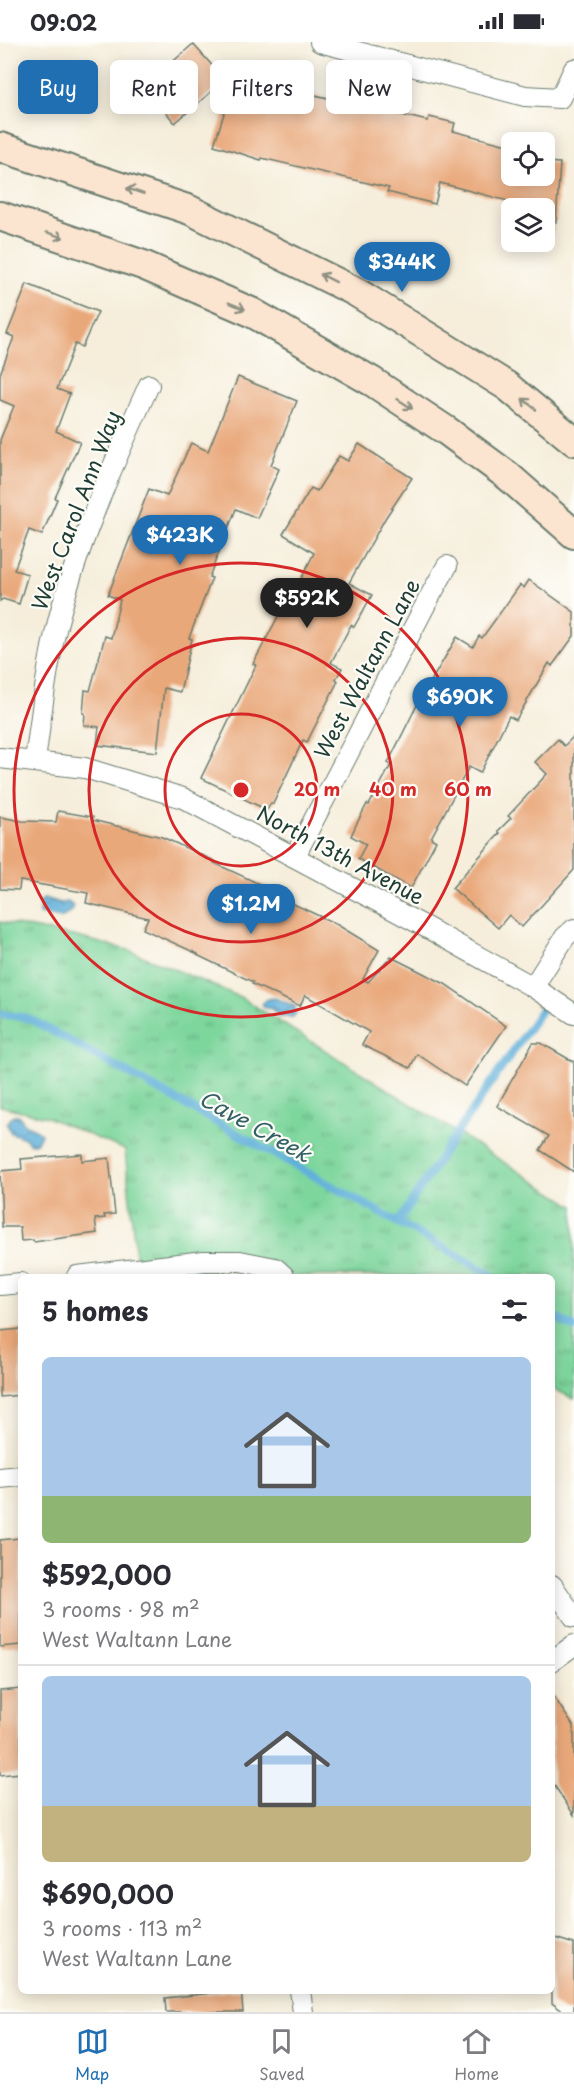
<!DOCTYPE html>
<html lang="en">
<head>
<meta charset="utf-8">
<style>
	body { margin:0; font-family:"Playpen Sans",sans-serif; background:#f7f7f7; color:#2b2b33; height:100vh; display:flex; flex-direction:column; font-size:22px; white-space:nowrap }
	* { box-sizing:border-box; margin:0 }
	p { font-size:20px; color:#7c7c81 }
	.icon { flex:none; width:33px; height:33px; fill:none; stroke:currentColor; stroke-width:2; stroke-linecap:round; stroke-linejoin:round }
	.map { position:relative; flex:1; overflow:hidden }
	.details { position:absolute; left:18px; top:1232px; width:537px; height:720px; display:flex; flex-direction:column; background:#fff; border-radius:9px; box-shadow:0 3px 15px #0003 }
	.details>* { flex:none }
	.top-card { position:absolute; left:18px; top:18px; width:538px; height:54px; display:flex; gap:12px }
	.controls { position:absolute; left:501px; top:90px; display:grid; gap:12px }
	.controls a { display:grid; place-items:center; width:54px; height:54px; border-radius:9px; background:#fff; box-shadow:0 3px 15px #0003; font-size:30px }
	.price { position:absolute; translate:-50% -51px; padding:0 14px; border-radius:21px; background:#1f6fb2; color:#fff; font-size:20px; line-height:39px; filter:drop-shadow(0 2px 3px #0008) }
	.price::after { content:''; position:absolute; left:50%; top:36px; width:18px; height:14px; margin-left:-9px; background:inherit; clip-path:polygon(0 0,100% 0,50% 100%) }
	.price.on { background:#222; color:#fff }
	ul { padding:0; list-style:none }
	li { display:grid; align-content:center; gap:12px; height:318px; padding:0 24px }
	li+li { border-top:2px solid #e1e1e2 }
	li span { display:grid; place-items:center; height:186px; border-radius:9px; color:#555 }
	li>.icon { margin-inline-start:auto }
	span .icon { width:108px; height:108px; fill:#fffc; stroke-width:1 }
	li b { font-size:26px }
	h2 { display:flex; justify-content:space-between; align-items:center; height:72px; padding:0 24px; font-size:26px }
	.pill { padding:0 21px; border-radius:9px; background:#fff; box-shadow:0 3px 15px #0003; font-size:21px; line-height:54px }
	.pill.on { background:#1f6fb2; color:#fff }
	.status { display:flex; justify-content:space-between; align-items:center; height:42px; padding:0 30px; background:#fff; direction:ltr }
	.status svg { height:16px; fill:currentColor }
	.tabs { display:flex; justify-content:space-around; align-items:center; height:84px; border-top:2px solid #e1e1e2; background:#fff; font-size:16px; color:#7c7c81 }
	.tabs a { display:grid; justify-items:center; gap:3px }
	.tabs .on { color:#1f6fb2 }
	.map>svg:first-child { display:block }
</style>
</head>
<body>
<div class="status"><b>09:02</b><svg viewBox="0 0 49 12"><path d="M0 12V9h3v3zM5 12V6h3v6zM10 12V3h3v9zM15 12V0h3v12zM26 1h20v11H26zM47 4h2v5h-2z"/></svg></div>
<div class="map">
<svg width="574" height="1970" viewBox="0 0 574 1970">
	<defs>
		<pattern id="grass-tufts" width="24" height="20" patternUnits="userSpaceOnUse" patternTransform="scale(1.5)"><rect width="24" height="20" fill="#7dd69c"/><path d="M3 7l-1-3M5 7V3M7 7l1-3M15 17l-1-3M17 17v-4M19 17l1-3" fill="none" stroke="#66af80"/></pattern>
		<pattern id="water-waves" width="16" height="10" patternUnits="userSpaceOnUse" patternTransform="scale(1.5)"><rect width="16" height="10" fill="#60b0da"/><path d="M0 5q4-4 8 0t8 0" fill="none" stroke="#4f90b2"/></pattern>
	</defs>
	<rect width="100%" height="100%" fill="#fdfcf7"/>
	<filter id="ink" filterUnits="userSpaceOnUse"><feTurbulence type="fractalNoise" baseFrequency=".0167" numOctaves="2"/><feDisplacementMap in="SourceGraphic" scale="12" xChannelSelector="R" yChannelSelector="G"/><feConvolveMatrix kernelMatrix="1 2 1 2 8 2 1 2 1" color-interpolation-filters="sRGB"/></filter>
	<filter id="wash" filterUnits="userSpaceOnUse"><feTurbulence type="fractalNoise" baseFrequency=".008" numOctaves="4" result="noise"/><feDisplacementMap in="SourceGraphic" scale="24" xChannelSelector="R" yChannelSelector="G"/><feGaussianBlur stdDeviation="1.35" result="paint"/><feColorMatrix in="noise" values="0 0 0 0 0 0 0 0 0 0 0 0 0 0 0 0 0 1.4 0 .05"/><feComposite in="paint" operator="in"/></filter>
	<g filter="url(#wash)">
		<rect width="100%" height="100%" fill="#f6eedb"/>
		<!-- grass -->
		<path fill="url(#grass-tufts)" stroke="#4e8a68" stroke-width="1.5" d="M 0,880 L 73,894 L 128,908 L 240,955 L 574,1164 L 574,1357 L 552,1346 L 552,1234 L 284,1234 L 275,1226 L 137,1228 L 125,1108 L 47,1075 L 0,1064 Z"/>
		<!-- water -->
		<g fill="url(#water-waves)" stroke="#407687" stroke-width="1.5">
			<path d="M 44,856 L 61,861 L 68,860 L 73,864 L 73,868 L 61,876 L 39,872 L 40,861 Z"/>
			<path d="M 275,956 L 295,964 L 296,971 L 293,975 L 279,975 L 272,967 L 264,965 L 262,961 L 267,957 Z"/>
			<path d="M 13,1073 L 18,1073 L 25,1082 L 37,1088 L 41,1092 L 37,1100 L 30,1102 L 25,1096 L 11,1091 L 7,1082 Z"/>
		</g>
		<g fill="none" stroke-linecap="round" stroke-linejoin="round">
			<!-- stream -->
			<g stroke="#60b0da" stroke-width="8">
				<path d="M 0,972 L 28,976 L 457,1213 L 492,1234"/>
				<path d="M 398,1181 L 443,1111 L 549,957"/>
				<path d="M 552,1273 L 574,1286"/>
			</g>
		</g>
		<g id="blocks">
			<!-- building -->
			<g fill="#e9a87a">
				<path d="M 193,2 L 225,38 L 175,81 L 144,45 Z"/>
				<path d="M 235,37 L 291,55 L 293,48 L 428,79 L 429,75 L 455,81 L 453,89 L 511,104 L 507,118 L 512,118 L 512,134 L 544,134 L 544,120 L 560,121 L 556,180 L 553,180 L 553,190 L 544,190 L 544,166 L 512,166 L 511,177 L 512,160 L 440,141 L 435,162 L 387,150 L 389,146 L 262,116 L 261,118 L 214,103 Z"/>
				<path d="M 27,242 L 98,270 L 82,305 L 75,302 L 57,347 L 70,352 L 56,389 L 80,400 L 55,456 L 57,457 L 42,493 L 29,488 L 14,528 L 28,532 L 19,562 L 3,557 L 0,559 L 0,398 L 14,364 L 0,358 L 0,332 L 14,295 L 7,292 Z"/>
				<path d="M 238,335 L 297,359 L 271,423 L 279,427 L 257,476 L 236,467 L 209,535 L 212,536 L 189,596 L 192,597 L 180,650 L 164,646 L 157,710 L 97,703 L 99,685 L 84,683 L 85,672 L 83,671 L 85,648 L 90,649 L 105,594 L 111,596 L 120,558 L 108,553 L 149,447 L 167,454 L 191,401 L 208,409 Z"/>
				<path d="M 359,402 L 412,436 L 386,475 L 349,541 L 372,553 L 354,585 L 351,583 L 331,621 L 342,626 L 336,637 L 338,639 L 307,700 L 303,698 L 273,762 L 271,761 L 267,768 L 201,736 L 256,623 L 253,622 L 282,567 L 277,564 L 287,545 L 295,549 L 314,511 L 283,492 L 311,446 L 317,449 L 339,414 L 348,419 Z"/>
				<path d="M 529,538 L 574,570 L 574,594 L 552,624 L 549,621 L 516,678 L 509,674 L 480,731 L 469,725 L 431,796 L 436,799 L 411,846 L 358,817 L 366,802 L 351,794 L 356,783 L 367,762 L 369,763 L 391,723 L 388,721 L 418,661 L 457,595 L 473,605 L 479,594 L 482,596 L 520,543 L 524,546 Z"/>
				<path d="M 574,694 L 574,828 L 522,885 L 509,873 L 498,886 L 452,846 L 500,791 L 498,789 L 511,776 L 508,774 L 547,732 L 535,720 L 558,697 L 564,704 Z"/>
				<path d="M 58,769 L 93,775 L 92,778 L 162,795 L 215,819 L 214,821 L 268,846 L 266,849 L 336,882 L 379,908 L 363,937 L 368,940 L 391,915 L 445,942 L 506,984 L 465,1044 L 417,1012 L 410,1026 L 362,1003 L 369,990 L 305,953 L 300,964 L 252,942 L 253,940 L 197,913 L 198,912 L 143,887 L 148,876 L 86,861 L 88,851 L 20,839 L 19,848 L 0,847 L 0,775 L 22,779 L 56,780 Z"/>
				<path d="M 533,1001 L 541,1001 L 574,1020 L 574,1130 L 540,1108 L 549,1094 L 497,1064 Z"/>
				<path d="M 82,1112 L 82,1119 L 109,1116 L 115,1172 L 104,1173 L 105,1176 L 95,1177 L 97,1191 L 34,1200 L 33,1198 L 21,1199 L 20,1185 L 2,1185 L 0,1129 L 22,1127 L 21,1117 Z"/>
				<path d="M 21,1287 L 21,1353 L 0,1355 L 0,1289 Z"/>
				<path d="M 19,1496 L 19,1503 L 21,1503 L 21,1603 L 0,1605 L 0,1498 Z"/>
				<path d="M 21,1647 L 21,1731 L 0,1733 L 0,1649 Z"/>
				<path d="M 552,1652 L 574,1685 L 574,1773 L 552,1740 Z"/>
				<path d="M 552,1895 L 574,1902 L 574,1970 L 564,1970 L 552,1961 Z"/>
				<path d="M 241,1948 L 243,1970 L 166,1970 L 165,1956 Z"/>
			</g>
		</g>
	</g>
	<g filter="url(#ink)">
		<use href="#blocks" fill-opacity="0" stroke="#6a7b6e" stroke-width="1.5"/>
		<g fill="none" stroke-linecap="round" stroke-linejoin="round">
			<!-- street casing -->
			<g stroke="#6a7b6e" stroke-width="22">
				<g id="street">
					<path d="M 320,0 L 525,54 L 560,56 L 574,27"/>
					<path d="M 0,716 L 85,726 L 183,756 L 422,883 L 533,945 L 574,972"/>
					<path d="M 35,719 C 41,677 45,634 55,592 C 74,510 114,420 149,343"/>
					<path d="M 295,814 L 429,556 L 447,524"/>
					<path d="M 533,945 L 565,895 L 574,887"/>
					<path d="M 77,1234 L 204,1219 L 240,1219 L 275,1226 L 284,1234"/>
					<path d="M 0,1243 L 21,1241"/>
					<path d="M 0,1436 L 21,1434"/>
					<path d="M 552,1543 L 574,1575"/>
					<path d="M 552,1619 L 574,1603"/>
					<path d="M 300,1948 L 303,1970"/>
				</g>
			</g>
			<!-- secondary casing -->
			<g stroke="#6a7b6e" stroke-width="32">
				<g id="secondary">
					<path d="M 0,105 L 190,168 L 356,250 L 507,344 L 574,399"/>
					<path d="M 0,174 L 143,223 L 251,270 L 373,340 L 447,389 L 508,434 L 574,492"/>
				</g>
			</g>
			<!-- street -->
			<use href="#street" stroke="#fff" stroke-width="20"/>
			<!-- secondary -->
			<use href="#secondary" stroke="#fce5d0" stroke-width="28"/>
		</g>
		<!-- one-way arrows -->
		<defs><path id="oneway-shaft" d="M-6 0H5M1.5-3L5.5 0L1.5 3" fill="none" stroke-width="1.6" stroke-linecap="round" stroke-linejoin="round" transform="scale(1.5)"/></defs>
		<g stroke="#8e9182">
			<use href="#oneway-shaft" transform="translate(135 149) rotate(-162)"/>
			<use href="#oneway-shaft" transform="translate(55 193) rotate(19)"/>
			<use href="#oneway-shaft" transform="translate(328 236) rotate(-153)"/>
			<use href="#oneway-shaft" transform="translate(237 264) rotate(23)"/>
			<use href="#oneway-shaft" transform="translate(405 362) rotate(33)"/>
			<use href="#oneway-shaft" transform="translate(529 362) rotate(-141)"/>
		</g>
	</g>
	<!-- distance rings -->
	<g fill="none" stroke="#d62828" stroke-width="3">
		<circle cx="241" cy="748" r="76"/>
		<circle cx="241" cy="748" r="152"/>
		<circle cx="241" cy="748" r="227"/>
	</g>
	<g text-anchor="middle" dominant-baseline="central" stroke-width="4.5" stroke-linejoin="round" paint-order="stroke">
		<!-- street labels -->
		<g font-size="21" fill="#1f3d34" stroke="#fdfcf7">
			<text transform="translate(75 468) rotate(-69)">West Carol Ann Way</text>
			<text transform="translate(366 626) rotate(-62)">West Waltann Lane</text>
			<text transform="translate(341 812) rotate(28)">North 13th Avenue</text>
		</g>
		<!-- water labels -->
		<g font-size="22" font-style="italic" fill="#326066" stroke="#fdfcf7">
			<text transform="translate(256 1083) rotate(29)">Cave Creek</text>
		</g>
	</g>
	<circle cx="241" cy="748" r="9" fill="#d62828" stroke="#fdfcf7" stroke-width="3"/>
	<g font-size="18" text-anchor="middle" font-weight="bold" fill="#d62828" stroke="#fdfcf7" stroke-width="4.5" stroke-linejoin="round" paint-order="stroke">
		<text x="317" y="754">20 m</text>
		<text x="393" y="754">40 m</text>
		<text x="468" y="754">60 m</text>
	</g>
</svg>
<div class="controls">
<a><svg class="icon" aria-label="locate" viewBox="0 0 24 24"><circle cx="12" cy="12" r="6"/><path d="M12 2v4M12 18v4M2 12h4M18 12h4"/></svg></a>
<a><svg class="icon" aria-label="layers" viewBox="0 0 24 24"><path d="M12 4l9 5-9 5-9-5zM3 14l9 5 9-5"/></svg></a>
</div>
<b class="price" style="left:402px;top:251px">$344K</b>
<b class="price" style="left:180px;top:524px">$423K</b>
<b class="price on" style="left:307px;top:587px">$592K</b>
<b class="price" style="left:460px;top:686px">$690K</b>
<b class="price" style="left:251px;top:893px">$1.2M</b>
<div class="top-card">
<a class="pill on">Buy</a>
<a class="pill">Rent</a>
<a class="pill">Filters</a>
<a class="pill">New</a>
</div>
<section class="details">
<h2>5 homes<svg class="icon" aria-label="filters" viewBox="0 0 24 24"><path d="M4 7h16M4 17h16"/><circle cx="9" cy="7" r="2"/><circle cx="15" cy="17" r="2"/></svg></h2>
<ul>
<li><span style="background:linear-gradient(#a9c7e8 75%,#8fb573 0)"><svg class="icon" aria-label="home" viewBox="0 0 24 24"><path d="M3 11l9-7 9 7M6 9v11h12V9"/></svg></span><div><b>$592,000</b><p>3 rooms · 98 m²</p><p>West Waltann Lane</p></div></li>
<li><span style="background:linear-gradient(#a9c7e8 70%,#c2b280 0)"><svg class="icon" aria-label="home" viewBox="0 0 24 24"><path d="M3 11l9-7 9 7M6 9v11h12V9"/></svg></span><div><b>$690,000</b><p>3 rooms · 113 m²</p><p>West Waltann Lane</p></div></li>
</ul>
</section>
</div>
<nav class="tabs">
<a class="on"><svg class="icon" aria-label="map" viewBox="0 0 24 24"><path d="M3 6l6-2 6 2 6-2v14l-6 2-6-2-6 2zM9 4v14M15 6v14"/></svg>Map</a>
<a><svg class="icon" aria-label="saved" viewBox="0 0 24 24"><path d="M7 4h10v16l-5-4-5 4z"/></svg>Saved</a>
<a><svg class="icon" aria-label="home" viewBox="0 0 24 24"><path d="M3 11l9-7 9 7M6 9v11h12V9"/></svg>Home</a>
</nav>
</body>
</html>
